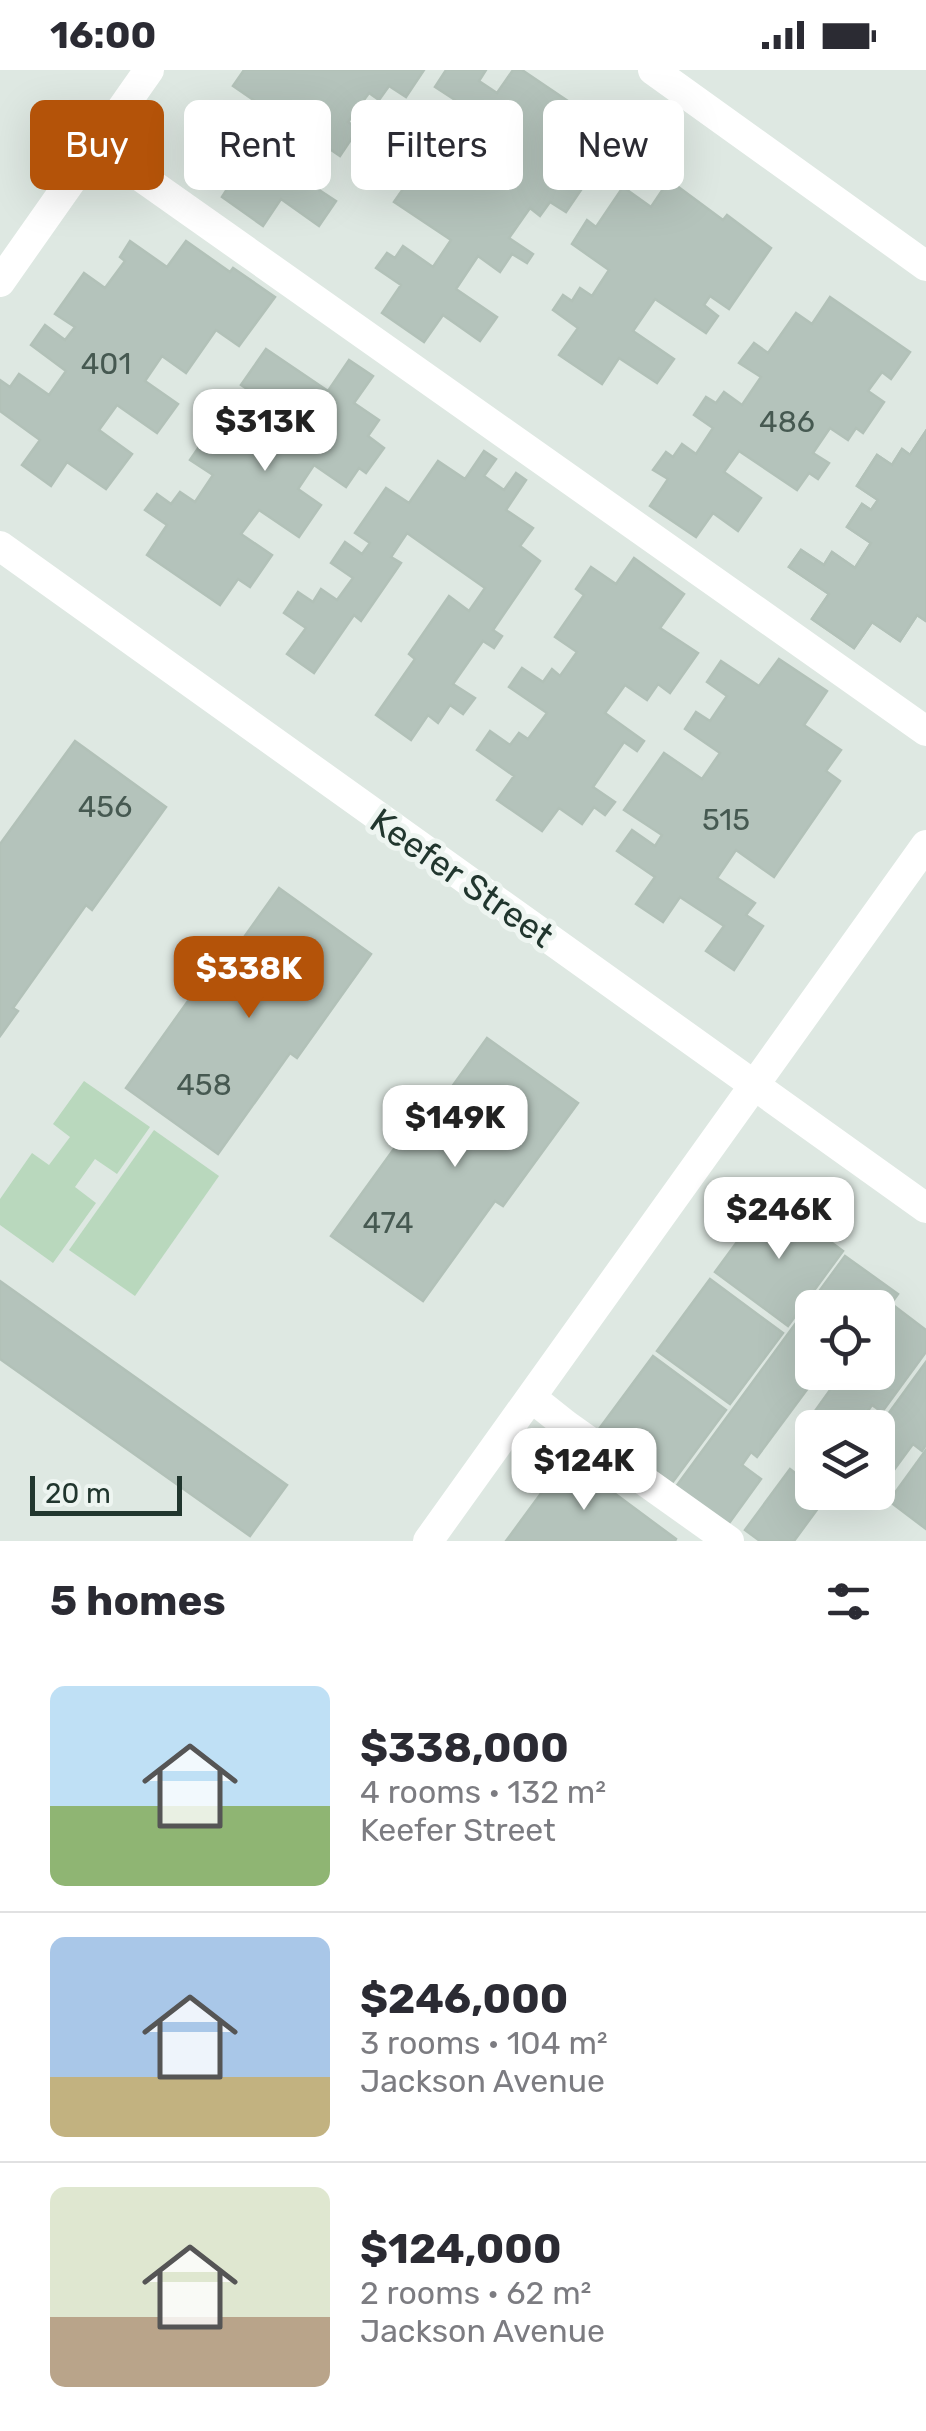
<!DOCTYPE html>
<html lang="en">
<head>
<meta charset="utf-8">
<style>
	body { margin:0; font-family:Rubik,sans-serif; background:#f7f7f7; color:#2b2b33; height:100vh; display:flex; flex-direction:column; font-size:38px; white-space:nowrap }
	* { box-sizing:border-box; margin:0 }
	p { font-size:32px; color:#7c7c81 }
	.icon { flex:none; width:55px; height:55px; fill:none; stroke:currentColor; stroke-width:2; stroke-linecap:round; stroke-linejoin:round }
	.map { position:relative; height:1471px; overflow:hidden }
	.side { display:flex; flex-direction:column; background:#fff; flex:1 }
	.side>* { flex:none }
	.guide { position:absolute; left:30px; top:30px; width:868px; height:90px; display:flex; gap:20px }
	.controls { position:absolute; left:795px; top:1220px; display:grid; gap:20px }
	.controls a { display:grid; place-items:center; width:100px; height:100px; border-radius:15px; background:#fff; box-shadow:0 10px 40px #0002; font-size:50px }
	.scale { position:absolute; left:30px; bottom:25px; width:152px; box-sizing:border-box; padding-left:10px; border:5px solid #21362e; border-top:0; font-size:28px; line-height:35px; white-space:nowrap; color:#21362e; -webkit-text-stroke:8px #eef5f1; paint-order:stroke }
	.price { position:absolute; translate:-50% -85px; padding:0 22px; border-radius:20px; background:#fff; color:#222; font-size:32px; line-height:65px; filter:drop-shadow(0 2px 5px #0008) }
	.price::after { content:''; position:absolute; left:50%; top:60px; width:30px; height:22px; margin-left:-15px; background:inherit; clip-path:polygon(0 0,100% 0,50% 100%) }
	.price.active { background:#b45309; color:#fff }
	ul { padding:0; list-style:none }
	li { display:flex; align-items:center; gap:30px; height:250px; padding:0 50px }
	li+li { border-top:2px solid #e1e1e2 }
	li span { display:grid; place-items:center; flex:none; width:280px; height:200px; border-radius:15px; color:#555 }
	li>.icon { margin-inline-start:auto }
	span .icon { width:120px; height:120px; fill:#fffc; stroke-width:1 }
	li b { font-size:42px }
	h2 { display:flex; justify-content:space-between; align-items:center; height:120px; padding:0 50px; font-size:42px }
	.chip { padding:0 35px; border-radius:15px; background:#fff; box-shadow:0 10px 40px #0002; font-size:35px; line-height:90px }
	.chip.active { background:#b45309; color:#fff }
	.status { display:flex; justify-content:space-between; align-items:center; height:70px; padding:0 50px; background:#fff; direction:ltr }
	.status svg { height:28px; fill:currentColor }
	.map>svg:first-child { display:block }
</style>
</head>
<body>
<div class="status"><b>16:00</b><svg viewBox="0 0 49 12"><path d="M0 12V9h3v3zM5 12V6h3v6zM10 12V3h3v9zM15 12V0h3v12zM26 1h20v11H26zM47 4h2v5h-2z"/></svg></div>
<div class="map">
<svg width="926" height="1471" viewBox="0 0 926 1471">
	<rect width="100%" height="100%" fill="#dee8e2"/>
	<!-- green -->
	<g fill="#b9d8bd">
		<path d="M 84,1011 L 150,1057 L 117,1104 L 95,1089 L 75,1117 L 96,1133 L 53,1193 L 0,1155 L 0,1129 L 32,1083 L 49,1095 L 70,1067 L 53,1054 Z"/>
		<path d="M 154,1060 L 219,1106 L 135,1226 L 69,1180 Z"/>
	</g>
	<!-- building -->
	<g fill="#b4c3bb" stroke="#b2c1b8" stroke-width="2.5">
		<path d="M 244,0 L 424,0 L 406,27 L 389,16 L 379,30 L 369,23 L 348,52 L 372,69 L 366,78 L 352,68 L 340,86 L 318,71 L 295,104 L 336,131 L 319,156 L 281,129 L 263,156 L 222,127 L 240,99 L 215,83 L 226,67 L 234,73 L 242,61 L 272,81 L 290,55 L 233,16 Z"/>
		<path d="M 446,0 L 486,0 L 479,11 L 497,23 L 513,0 L 522,0 L 568,31 L 547,63 L 570,78 L 559,95 L 585,114 L 566,142 L 550,132 L 540,146 L 530,138 L 509,168 L 533,184 L 527,193 L 512,184 L 500,202 L 478,186 L 456,219 L 497,247 L 480,271 L 443,245 L 424,272 L 382,243 L 401,215 L 376,198 L 387,183 L 395,188 L 403,176 L 433,197 L 451,170 L 394,132 L 410,109 L 419,115 L 428,103 L 446,115 L 461,93 L 420,65 L 435,42 L 443,47 L 455,30 L 435,17 Z"/>
		<path d="M 669,110 L 723,150 L 727,145 L 771,178 L 729,239 L 710,226 L 704,235 L 718,246 L 706,263 L 655,229 L 633,261 L 674,289 L 657,313 L 619,288 L 602,314 L 559,285 L 578,258 L 553,240 L 563,225 L 572,231 L 580,218 L 592,226 L 609,200 L 572,174 L 587,150 L 596,157 L 623,117 L 651,137 Z"/>
		<path d="M 130,171 L 167,197 L 186,171 L 230,202 L 233,198 L 275,227 L 239,276 L 216,260 L 186,303 L 162,286 L 145,311 L 178,334 L 157,363 L 117,335 L 99,360 L 132,384 L 106,419 L 67,392 L 51,416 L 22,395 L 40,370 L 0,341 L 0,310 L 10,317 L 19,304 L 49,325 L 66,301 L 31,275 L 45,255 L 65,270 L 75,257 L 55,244 L 84,203 L 105,218 L 125,191 L 120,187 Z"/>
		<path d="M 830,227 L 910,282 L 891,309 L 882,302 L 868,321 L 884,332 L 863,363 L 856,358 L 848,370 L 830,358 L 813,383 L 829,393 L 818,409 L 809,403 L 797,420 L 739,381 L 724,402 L 761,428 L 738,461 L 713,443 L 696,467 L 650,436 L 668,409 L 653,400 L 666,382 L 673,387 L 682,374 L 696,384 L 713,358 L 694,345 L 706,327 L 716,333 L 724,322 L 742,335 L 761,307 L 739,293 L 754,273 L 768,283 L 796,243 L 812,254 Z"/>
		<path d="M 266,279 L 328,321 L 349,290 L 373,306 L 354,333 L 379,350 L 368,366 L 384,378 L 366,403 L 359,398 L 346,417 L 314,395 L 298,419 L 321,435 L 299,467 L 259,440 L 241,464 L 272,485 L 250,517 L 238,509 L 220,535 L 147,485 L 167,455 L 145,440 L 157,424 L 171,434 L 180,422 L 195,432 L 213,405 L 190,390 L 203,371 L 217,380 L 226,367 L 240,378 L 258,352 L 238,338 L 250,321 L 241,315 Z"/>
		<path d="M 926,361 L 926,428 L 900,410 L 884,433 L 926,462 L 926,508 L 900,490 L 881,517 L 926,548 L 926,551 L 917,545 L 900,571 L 872,552 L 854,578 L 812,549 L 829,524 L 789,497 L 801,480 L 824,495 L 832,482 L 855,498 L 871,473 L 847,457 L 862,434 L 871,440 L 878,430 L 857,416 L 877,385 L 892,395 L 902,379 L 910,385 Z"/>
		<path d="M 926,361 L 926,551 L 917,545 L 900,571 L 872,552 L 854,578 L 812,549 L 829,524 L 789,497 L 801,480 L 824,495 L 832,482 L 855,498 L 871,473 L 847,457 L 862,434 L 871,440 L 878,430 L 857,416 L 877,385 L 892,395 L 902,379 L 910,385 Z"/>
		<path d="M 484,381 L 496,389 L 484,406 L 504,420 L 516,403 L 526,410 L 506,440 L 533,458 L 520,476 L 540,491 L 493,560 L 502,566 L 494,578 L 483,571 L 453,614 L 475,628 L 463,644 L 450,635 L 438,653 L 428,645 L 411,670 L 376,645 L 415,589 L 409,584 L 449,526 L 469,541 L 485,518 L 407,463 L 391,487 L 401,493 L 361,551 L 354,545 L 314,603 L 287,584 L 306,558 L 284,543 L 298,522 L 313,532 L 321,519 L 337,530 L 353,508 L 331,493 L 345,472 L 362,484 L 370,473 L 355,463 L 386,418 L 409,433 L 438,391 L 465,409 Z"/>
		<path d="M 634,488 L 684,524 L 660,558 L 698,583 L 670,623 L 658,614 L 647,630 L 625,615 L 605,643 L 644,671 L 637,681 L 624,672 L 593,717 L 615,732 L 605,745 L 594,737 L 582,754 L 559,738 L 542,761 L 497,730 L 514,706 L 477,680 L 490,661 L 510,675 L 519,663 L 528,669 L 547,643 L 509,617 L 522,598 L 543,612 L 552,599 L 560,606 L 577,582 L 555,567 L 584,525 L 576,519 L 591,497 L 616,514 Z"/>
		<path d="M 779,589 L 827,621 L 804,655 L 841,680 L 826,701 L 840,711 L 774,807 L 736,780 L 717,808 L 755,833 L 746,845 L 763,856 L 734,900 L 706,881 L 724,856 L 680,827 L 663,852 L 636,834 L 655,807 L 617,781 L 632,760 L 655,776 L 662,765 L 624,740 L 664,683 L 702,709 L 720,683 L 685,659 L 696,642 L 710,651 L 727,626 L 707,612 L 721,591 L 759,616 Z"/>
		<path d="M 75,671 L 166,737 L 92,840 L 86,835 L 13,938 L 18,941 L 0,966 L 0,774 Z"/>
		<path d="M 279,818 L 371,884 L 297,988 L 290,983 L 218,1084 L 126,1018 L 198,917 L 205,922 Z"/>
		<path d="M 487,968 L 578,1033 L 503,1136 L 495,1131 L 423,1231 L 331,1166 L 404,1065 L 413,1071 Z"/>
		<path d="M 770,1127 L 843,1181 L 788,1256 L 715,1202 Z"/>
		<path d="M 845,1186 L 898,1224 L 878,1252 L 878,1238 L 812,1238 L 812,1302 L 820,1302 L 757,1387 L 751,1382 L 742,1395 L 761,1409 L 727,1456 L 675,1418 Z"/>
		<path d="M 710,1209 L 783,1263 L 730,1334 L 657,1281 Z"/>
		<path d="M 0,1211 L 287,1415 L 250,1466 L 0,1289 Z"/>
		<path d="M 893,1235 L 926,1260 L 926,1282 L 882,1342 L 872,1335 L 856,1358 L 823,1358 L 810,1348 L 843,1302 L 878,1302 L 878,1256 Z"/>
		<path d="M 653,1286 L 726,1340 L 672,1413 L 599,1359 Z"/>
		<path d="M 926,1292 L 926,1375 L 922,1381 L 913,1374 L 888,1408 L 878,1401 L 878,1358 Z"/>
		<path d="M 926,1380 L 926,1459 L 889,1431 Z"/>
		<path d="M 567,1388 L 676,1469 L 675,1471 L 506,1471 Z"/>
		<path d="M 790,1399 L 812,1416 L 812,1422 L 822,1422 L 827,1426 L 794,1471 L 760,1471 L 745,1460 Z"/>
	</g>
	<g fill="none" stroke-linecap="round" stroke-linejoin="round">
		<!-- service -->
		<g stroke="#fff" stroke-width="30">
			<path d="M 96,75 L 926,661"/>
			<path d="M 0,212 L 149,0"/>
			<path d="M 532,1328 L 566,1355 L 729,1471"/>
		</g>
		<!-- minor -->
		<g stroke="#fff" stroke-width="30">
			<path d="M 653,0 L 926,196"/>
			<path d="M 0,476 L 926,1138"/>
			<path d="M 428,1471 L 926,775"/>
		</g>
	</g>
	<g text-anchor="middle" dominant-baseline="central" stroke-width="10" stroke-linejoin="round" paint-order="stroke">
		<!-- number labels -->
		<g font-size="30" fill="#465951">
			<text x="106" y="294">401</text>
			<text x="787" y="352">486</text>
			<text x="105" y="737">456</text>
			<text x="726" y="750">515</text>
			<text x="204" y="1015">458</text>
			<text x="388" y="1153">474</text>
		</g>
		<!-- street labels -->
		<g font-size="35" fill="#21362e" stroke="#eef5f1">
			<text transform="translate(462 808) rotate(35)">Keefer Street</text>
		</g>
	</g>
</svg>
<div class="controls">
<a><svg class="icon" aria-label="locate" viewBox="0 0 24 24"><circle cx="12" cy="12" r="6"/><path d="M12 2v4M12 18v4M2 12h4M18 12h4"/></svg></a>
<a><svg class="icon" aria-label="layers" viewBox="0 0 24 24"><path d="M12 4l9 5-9 5-9-5zM3 14l9 5 9-5"/></svg></a>
</div>
<div class="scale">20 m</div>
<b class="price" style="left:265px;top:404px">$313K</b>
<b class="price active" style="left:249px;top:951px">$338K</b>
<b class="price" style="left:455px;top:1100px">$149K</b>
<b class="price" style="left:779px;top:1192px">$246K</b>
<b class="price" style="left:584px;top:1443px">$124K</b>
<div class="guide">
<a class="chip active">Buy</a>
<a class="chip">Rent</a>
<a class="chip">Filters</a>
<a class="chip">New</a>
</div>
</div>
<section class="side">
<h2>5 homes<svg class="icon" aria-label="filters" viewBox="0 0 24 24"><path d="M4 7h16M4 17h16"/><circle cx="9" cy="7" r="2"/><circle cx="15" cy="17" r="2"/></svg></h2>
<ul>
<li><span style="background:linear-gradient(#bfe0f5 60%,#8fb573 0)"><svg class="icon" aria-label="home" viewBox="0 0 24 24"><path d="M3 11l9-7 9 7M6 9v11h12V9"/></svg></span><div><b>$338,000</b><p>4 rooms · 132 m²</p><p>Keefer Street</p></div></li>
<li><span style="background:linear-gradient(#a9c7e8 70%,#c2b280 0)"><svg class="icon" aria-label="home" viewBox="0 0 24 24"><path d="M3 11l9-7 9 7M6 9v11h12V9"/></svg></span><div><b>$246,000</b><p>3 rooms · 104 m²</p><p>Jackson Avenue</p></div></li>
<li><span style="background:linear-gradient(#dfe7d0 65%,#b9a48a 0)"><svg class="icon" aria-label="home" viewBox="0 0 24 24"><path d="M3 11l9-7 9 7M6 9v11h12V9"/></svg></span><div><b>$124,000</b><p>2 rooms · 62 m²</p><p>Jackson Avenue</p></div></li>
</ul>
</section>
</body>
</html>
